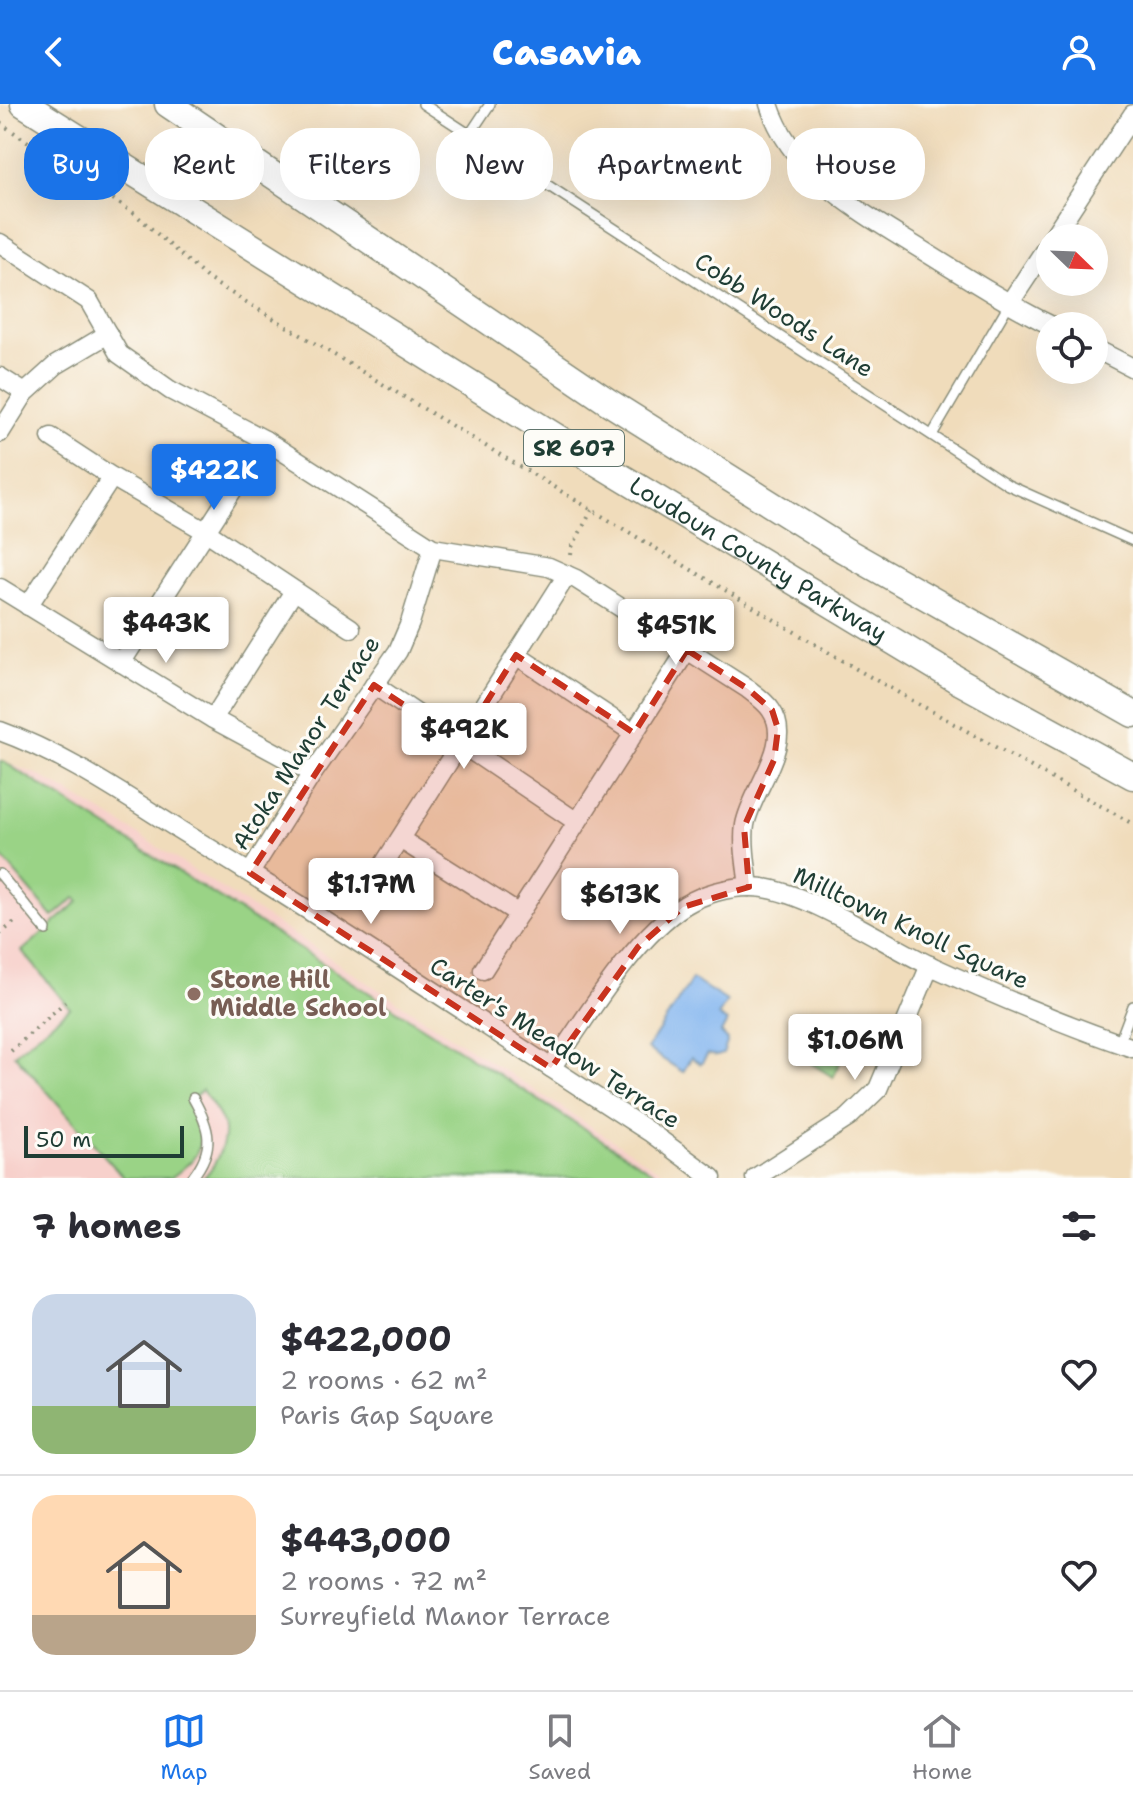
<!DOCTYPE html>
<html lang="en">
<head>
<meta charset="utf-8">
<style>
	body { margin:0; font-family:"Shantell Sans",sans-serif; background:#f2f2f3; color:#2b2b33; height:100vh; display:flex; flex-direction:column; font-size:30px; white-space:nowrap }
	* { box-sizing:border-box; margin:0 }
	p { font-size:26px; color:#7c7c81 }
	.icon { flex:none; width:44px; height:44px; fill:none; stroke:currentColor; stroke-width:2; stroke-linecap:round; stroke-linejoin:round }
	.map { position:relative; height:1074px; overflow:hidden }
	.sheet { display:flex; flex-direction:column; background:#fff; flex:1 }
	.sheet>* { flex:none }
	.banner { position:absolute; left:24px; top:24px; width:1086px; height:72px; display:flex; gap:16px }
	.needle { width:52px; rotate:113deg }
	.buttons { position:absolute; left:1036px; top:120px; display:grid; gap:16px }
	.buttons a { display:grid; place-items:center; width:72px; height:72px; border-radius:50%; background:#fff; box-shadow:0 8px 32px #0002; font-size:40px }
	.scale { position:absolute; left:24px; bottom:20px; width:160px; box-sizing:border-box; padding-left:8px; border:4px solid #1f3d34; border-top:0; font-size:22px; line-height:28px; white-space:nowrap; color:#1f3d34; -webkit-text-stroke:6px #fdfcf7; paint-order:stroke }
	.price { position:absolute; translate:-50% -68px; padding:0 18px; border-radius:8px; background:#fff; color:#222; font-size:26px; line-height:52px; filter:drop-shadow(0 2px 4px #0008) }
	.price::after { content:''; position:absolute; left:50%; top:48px; width:24px; height:18px; margin-left:-12px; background:inherit; clip-path:polygon(0 0,100% 0,50% 100%) }
	.price.selected { background:#1a73e8; color:#fff }
	ul { padding:0; list-style:none }
	li { display:flex; align-items:center; gap:24px; height:200px; padding:0 32px }
	li+li { border-top:2px solid #e1e1e2 }
	li span { display:grid; place-items:center; flex:none; width:224px; height:160px; border-radius:24px; color:#555 }
	li>.icon { margin-inline-start:auto }
	span .icon { width:96px; height:96px; fill:#fffc; stroke-width:1 }
	li b { font-size:34px }
	h2 { display:flex; justify-content:space-between; align-items:center; height:96px; padding:0 32px; font-size:34px }
	.pill { padding:0 28px; border-radius:32px; background:#fff; box-shadow:0 8px 32px #0002; font-size:28px; line-height:72px }
	.pill.selected { background:#1a73e8; color:#fff }
	header { display:flex; justify-content:space-between; align-items:center; height:104px; padding:0 32px; background:#1a73e8; color:#fff; font-size:36px; font-weight:800 }
	.menu { display:flex; justify-content:space-around; align-items:center; height:112px; border-top:2px solid #e1e1e2; background:#fff; font-size:22px; color:#7c7c81 }
	.menu a { display:grid; justify-items:center; gap:4px }
	.menu .selected { color:#1a73e8 }
	.map>svg:first-child { display:block }
</style>
</head>
<body>
<header><svg class="icon" aria-label="back" viewBox="0 0 24 24"><path d="M15 5l-7 7 7 7"/></svg>Casavia<svg class="icon" aria-label="person" viewBox="0 0 24 24"><circle cx="12" cy="8" r="4"/><path d="M4 21q1-7 8-7t8 7"/></svg></header>
<div class="map">
<svg width="1133" height="1074" viewBox="0 0 1133 1074">
	<rect width="100%" height="100%" fill="#fdfcf7"/>
	<filter id="ink" filterUnits="userSpaceOnUse"><feTurbulence type="fractalNoise" baseFrequency=".0125" numOctaves="2"/><feDisplacementMap in="SourceGraphic" scale="16" xChannelSelector="R" yChannelSelector="G"/><feConvolveMatrix kernelMatrix="1 2 1 2 8 2 1 2 1" color-interpolation-filters="sRGB"/></filter>
	<filter id="wash" filterUnits="userSpaceOnUse"><feTurbulence type="fractalNoise" baseFrequency=".006" numOctaves="4" result="noise"/><feDisplacementMap in="SourceGraphic" scale="32" xChannelSelector="R" yChannelSelector="G"/><feGaussianBlur stdDeviation="1.8" result="paint"/><feColorMatrix in="noise" values="0 0 0 0 0 0 0 0 0 0 0 0 0 0 0 0 0 1.4 0 .05"/><feComposite in="paint" operator="in"/></filter>
	<g filter="url(#wash)">
		<rect width="100%" height="100%" fill="#f0dcbb"/>
		<!-- built -->
		<path fill="#f7d0cb" d="M 0,657 L 37,670 L 114,715 L 671,1074 L 0,1074 Z"/>
		<!-- green -->
		<g fill="#9ad386" stroke="#5c885d" stroke-width="2">
			<path d="M 0,657 L 4,658 L 662,1074 L 203,1074 C 215,1063 228,1037 223,1020 C 220,1009 208,996 202,986 L 187,999 C 201,1012 204,1034 195,1052 C 190,1060 178,1068 171,1074 L 124,1074 L 14,950 L 70,904 L 22,847 L 79,797 L 75,794 L 53,813 L 0,751 Z"/>
			<path d="M 819,924 L 844,936 L 843,952 L 833,973 L 811,959 L 808,948 Z"/>
		</g>
		<!-- water -->
		<path fill="#83b5ef" stroke="#517992" stroke-width="2" d="M 692,875 L 727,897 L 718,912 L 727,918 L 721,929 L 728,936 L 723,950 L 717,952 L 708,950 L 701,960 L 691,954 L 683,968 L 647,945 Z"/>
	</g>
	<g filter="url(#ink)">
		<g fill="none" stroke-linecap="round" stroke-linejoin="round">
			<!-- service casing -->
			<g stroke="#888c78" stroke-width="12">
				<g id="service">
					<path d="M 423,0 L 1008,381 L 1133,437"/>
					<path d="M 470,30 L 490,0"/>
					<path d="M 932,331 L 1009,200"/>
					<path d="M 0,770 L 46,826"/>
					<path d="M 1119,939 L 1133,902"/>
					<path d="M 192,1074 C 216,1044 210,1024 193,994"/>
				</g>
			</g>
			<!-- minor casing -->
			<g stroke="#888c78" stroke-width="21">
				<g id="minor">
					<path d="M 769,0 C 792,74 870,113 930,151 C 970,176 1010,201 1052,222"/>
					<path d="M 1052,134 L 1133,10"/>
					<path d="M 0,139 L 89,197 L 119,250 L 170,286 L 265,336 L 433,444 L 549,463 L 576,475 L 748,585 C 756,591 766,598 771,606 C 795,640 751,686 745,721 C 742,740 747,764 749,783"/>
					<path d="M 1009,200 L 1050,138"/>
					<path d="M 1094,244 L 1133,264"/>
					<path d="M 0,273 L 25,289"/>
					<path d="M 0,329 L 25,289 L 56,261 L 108,230"/>
					<path d="M 51,333 L 112,373 L 205,427 L 351,524"/>
					<path d="M 0,484 L 213,615 L 313,669"/>
					<path d="M 28,502 L 112,373"/>
					<path d="M 516,551 L 634,629"/>
					<path d="M 121,559 L 265,336"/>
					<path d="M 374,581 L 577,718"/>
					<path d="M 213,615 L 294,487"/>
					<path d="M 0,627 C 72,653 136,700 201,739 C 353,832 501,932 651,1029 L 712,1074"/>
					<path d="M 400,735 L 519,810"/>
					<path d="M 250,769 L 313,669 L 398,547 L 410,519 L 433,444"/>
					<path d="M 368,785 L 567,471"/>
					<path d="M 483,866 L 687,546"/>
					<path d="M 551,964 C 586,914 634,833 685,801 C 703,790 728,783 749,783 C 799,781 884,840 931,862 C 997,892 1064,921 1133,944"/>
					<path d="M 755,1074 L 848,1014 L 878,985 L 930,861"/>
				</g>
			</g>
			<!-- primary casing -->
			<g stroke="#888c78" stroke-width="29">
				<g id="primary">
					<path id="s1" d="M 24,0 L 588,353 L 961,578 L 1133,672"/>
					<path d="M 168,0 L 607,297 L 844,446 L 1133,610"/>
				</g>
			</g>
			<!-- path -->
			<g stroke="#888c78" stroke-width="4" stroke-dasharray="2 6" stroke-linecap="butt">
				<path d="M 0,19 L 135,110 L 208,175 L 858,566 L 1133,720"/>
				<path d="M 571,451 L 572,443 L 592,406"/>
				<path d="M 0,830 L 18,815"/>
				<path d="M 11,947 L 65,898"/>
			</g>
			<!-- service -->
			<use href="#service" stroke="#fff" stroke-width="9"/>
			<!-- minor -->
			<use href="#minor" stroke="#fff" stroke-width="18"/>
			<!-- primary -->
			<use href="#primary" stroke="#fff" stroke-width="26"/>
		</g>
	</g>
	<!-- marked area -->
	<path fill="#c8321e" fill-opacity="0.2" stroke="#c8321e" stroke-width="6" stroke-dasharray="16 10" stroke-linejoin="round" d="M 687,546 L 748,585 L 772,606 L 778,625 L 774,656 L 744,723 L 749,783 L 683,803 L 638,843 L 551,964 L 250,769 L 374,581 L 461,639 L 516,551 L 634,629 Z"/>
	<!-- markers -->
	<circle fill="#8d6e63" stroke="#fdfcf7" stroke-width="3" cx="194" cy="890" r="8"/>
	<g text-anchor="middle" dominant-baseline="central" stroke-width="6" stroke-linejoin="round" paint-order="stroke">
		<!-- shield labels -->
		<rect fill="#fdfcf7" stroke="#62766e" stroke-width="2" x="524" y="326" width="100" height="36" rx="6"/>
		<g font-size="22" font-weight="bold" fill="#1f3d34">
			<text x="574" y="344">SR 607</text>
		</g>
		<!-- street labels -->
		<g font-size="24" fill="#1f3d34" stroke="#fdfcf7">
			<text transform="translate(784 211) rotate(33)">Cobb Woods Lane</text>
			<text stroke="none"><textPath href="#s1" startOffset="864">Loudoun County Parkway</textPath></text>
			<text transform="translate(306 639) rotate(-57)">Atoka Manor Terrace</text>
			<text transform="translate(911 824) rotate(25)">Milltown Knoll Square</text>
			<text transform="translate(555 939) rotate(33)">Carter's Meadow Terrace</text>
		</g>
		<!-- education labels -->
		<g font-size="24" font-weight="bold" fill="#785e54" stroke="#fdfcf7" text-anchor="start">
			<text x="210" y="876">Stone Hill<tspan x="210" dy="28">Middle School</tspan></text>
		</g>
	</g>
</svg>
<div class="buttons">
<a><svg class="needle" viewBox="-14 -14 28 28"><path d="M0-13l5 13h-10z" fill="#e53935"/><path d="M0 13l5-13h-10z" fill="#7c7c81"/></svg></a>
<a><svg class="icon" aria-label="locate" viewBox="0 0 24 24"><circle cx="12" cy="12" r="6"/><path d="M12 2v4M12 18v4M2 12h4M18 12h4"/></svg></a>
</div>
<div class="scale">50 m</div>
<b class="price selected" style="left:214px;top:408px">$422K</b>
<b class="price" style="left:166px;top:561px">$443K</b>
<b class="price" style="left:676px;top:563px">$451K</b>
<b class="price" style="left:464px;top:667px">$492K</b>
<b class="price" style="left:371px;top:822px">$1.17M</b>
<b class="price" style="left:620px;top:832px">$613K</b>
<b class="price" style="left:855px;top:978px">$1.06M</b>
<div class="banner">
<a class="pill selected">Buy</a>
<a class="pill">Rent</a>
<a class="pill">Filters</a>
<a class="pill">New</a>
<a class="pill">Apartment</a>
<a class="pill">House</a>
</div>
</div>
<section class="sheet">
<h2>7 homes<svg class="icon" aria-label="filters" viewBox="0 0 24 24"><path d="M4 7h16M4 17h16"/><circle cx="9" cy="7" r="2"/><circle cx="15" cy="17" r="2"/></svg></h2>
<ul>
<li><span style="background:linear-gradient(#c9d6e8 70%,#8fb573 0)"><svg class="icon" aria-label="home" viewBox="0 0 24 24"><path d="M3 11l9-7 9 7M6 9v11h12V9"/></svg></span><div><b>$422,000</b><p>2 rooms · 62 m²</p><p>Paris Gap Square</p></div><svg class="icon" aria-label="heart" viewBox="0 0 24 24"><path d="M12 20l-8-8c-3-5 5-10 8-4 3-6 11-1 8 4z"/></svg></li>
<li><span style="background:linear-gradient(#ffd9b3 75%,#b9a48a 0)"><svg class="icon" aria-label="home" viewBox="0 0 24 24"><path d="M3 11l9-7 9 7M6 9v11h12V9"/></svg></span><div><b>$443,000</b><p>2 rooms · 72 m²</p><p>Surreyfield Manor Terrace</p></div><svg class="icon" aria-label="heart" viewBox="0 0 24 24"><path d="M12 20l-8-8c-3-5 5-10 8-4 3-6 11-1 8 4z"/></svg></li>
</ul>
</section>
<nav class="menu">
<a class="selected"><svg class="icon" aria-label="map" viewBox="0 0 24 24"><path d="M3 6l6-2 6 2 6-2v14l-6 2-6-2-6 2zM9 4v14M15 6v14"/></svg>Map</a>
<a><svg class="icon" aria-label="saved" viewBox="0 0 24 24"><path d="M7 4h10v16l-5-4-5 4z"/></svg>Saved</a>
<a><svg class="icon" aria-label="home" viewBox="0 0 24 24"><path d="M3 11l9-7 9 7M6 9v11h12V9"/></svg>Home</a>
</nav>
</body>
</html>
